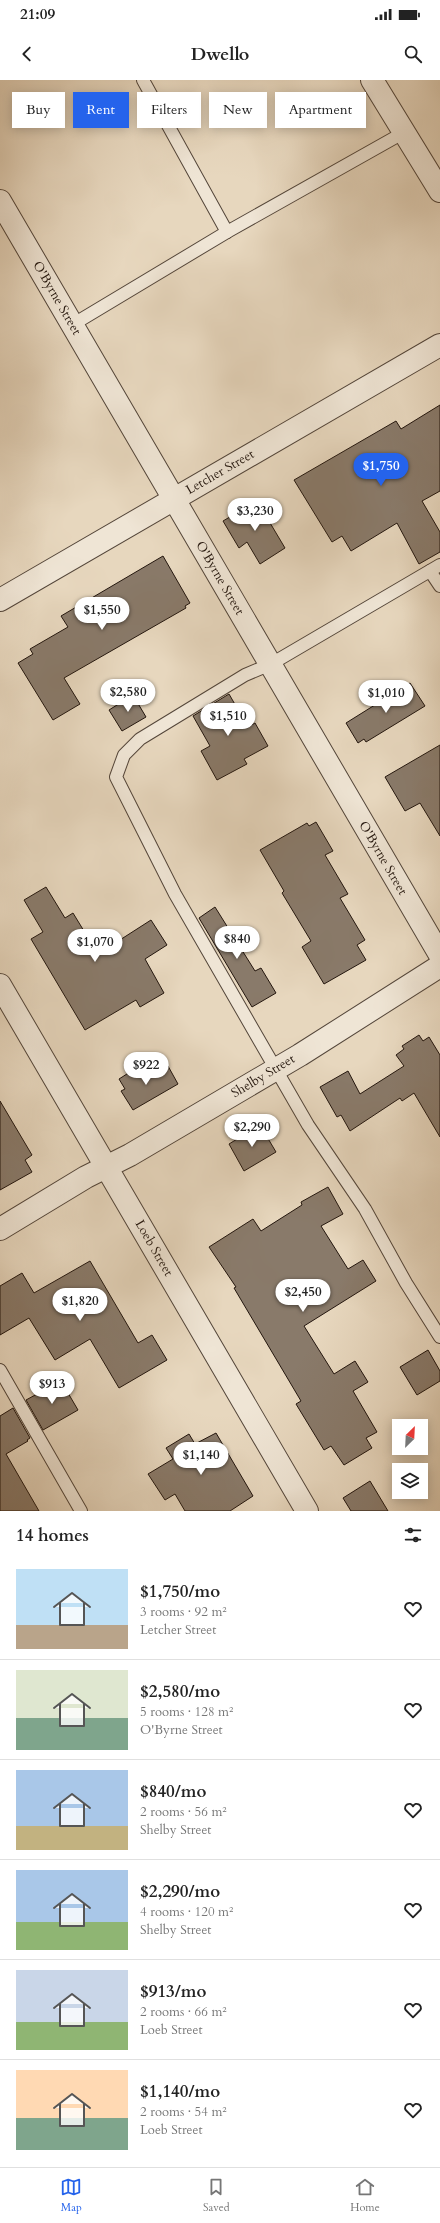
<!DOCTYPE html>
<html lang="en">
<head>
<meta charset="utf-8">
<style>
	body { margin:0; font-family:Cardo,serif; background:#f2f2f2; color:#222; height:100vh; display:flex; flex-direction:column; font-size:15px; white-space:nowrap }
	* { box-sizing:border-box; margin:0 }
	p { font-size:13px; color:#767676 }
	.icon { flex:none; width:22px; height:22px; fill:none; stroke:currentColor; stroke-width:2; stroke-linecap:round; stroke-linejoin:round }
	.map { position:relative; height:1431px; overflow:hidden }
	.details { display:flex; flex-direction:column; background:#fff; flex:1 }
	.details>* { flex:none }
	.top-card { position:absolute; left:12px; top:12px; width:416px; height:36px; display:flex; gap:8px }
	.needle { width:26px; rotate:24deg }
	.buttons { position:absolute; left:392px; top:1339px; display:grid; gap:8px }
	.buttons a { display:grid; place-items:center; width:36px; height:36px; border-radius:0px; background:#fff; box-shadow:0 2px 10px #0003; font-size:20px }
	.price { position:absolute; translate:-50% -34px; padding:0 9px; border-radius:14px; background:#fff; color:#222; font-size:13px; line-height:26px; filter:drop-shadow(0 1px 2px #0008) }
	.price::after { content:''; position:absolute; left:50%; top:24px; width:12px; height:9px; margin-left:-6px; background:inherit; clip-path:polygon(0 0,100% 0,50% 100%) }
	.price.current { background:#2563eb; color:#fff }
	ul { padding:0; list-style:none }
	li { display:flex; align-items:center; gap:12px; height:100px; padding:0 16px }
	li+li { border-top:1px solid #e0e0e0 }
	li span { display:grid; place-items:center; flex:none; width:112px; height:80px; border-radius:0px; color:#555 }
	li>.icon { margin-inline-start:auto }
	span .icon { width:48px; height:48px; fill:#fffc; stroke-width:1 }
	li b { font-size:17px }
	h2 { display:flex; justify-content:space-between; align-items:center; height:48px; padding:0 16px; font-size:17px }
	.pill { padding:0 14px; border-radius:0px; background:#fff; box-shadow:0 2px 10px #0003; font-size:14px; line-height:36px }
	.pill.current { background:#2563eb; color:#fff }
	.status { display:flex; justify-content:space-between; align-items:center; height:28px; padding:0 20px; background:#fff; direction:ltr }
	.status svg { height:11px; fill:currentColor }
	header { display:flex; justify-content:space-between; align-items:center; height:52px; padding:0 16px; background:#fff; font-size:18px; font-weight:700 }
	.dock { display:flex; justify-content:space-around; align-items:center; height:56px; border-top:1px solid #e0e0e0; background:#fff; font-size:11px; color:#767676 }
	.dock a { display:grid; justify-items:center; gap:2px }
	.dock .current { color:#2563eb }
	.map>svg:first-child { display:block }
</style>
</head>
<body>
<div class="status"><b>21:09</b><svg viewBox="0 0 49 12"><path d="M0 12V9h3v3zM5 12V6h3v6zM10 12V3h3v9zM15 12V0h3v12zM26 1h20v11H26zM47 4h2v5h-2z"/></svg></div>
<header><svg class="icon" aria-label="back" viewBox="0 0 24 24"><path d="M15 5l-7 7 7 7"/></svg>Dwello<svg class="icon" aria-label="search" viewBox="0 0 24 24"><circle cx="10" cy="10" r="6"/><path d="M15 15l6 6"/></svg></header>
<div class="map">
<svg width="440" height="1431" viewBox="0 0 440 1431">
	<rect width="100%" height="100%" fill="#e7d7be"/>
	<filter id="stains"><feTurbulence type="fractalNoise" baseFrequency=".005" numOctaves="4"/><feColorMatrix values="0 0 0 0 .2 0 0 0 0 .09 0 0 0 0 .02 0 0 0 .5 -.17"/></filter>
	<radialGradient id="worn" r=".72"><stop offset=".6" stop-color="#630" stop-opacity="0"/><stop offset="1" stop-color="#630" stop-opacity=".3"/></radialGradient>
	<!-- building -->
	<g fill="#897a6a" stroke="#23160e">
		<path d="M 440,325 L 440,411 L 422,421 L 440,452 L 440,472 L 419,484 L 397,443 L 351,471 L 342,456 L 332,462 L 294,400 L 396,341 L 401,349 Z"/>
		<path d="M 257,421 L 285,468 L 260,484 L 247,462 L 239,468 L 223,441 Z"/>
		<path d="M 163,476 L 190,523 L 185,526 L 186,528 L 64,598 L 80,624 L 53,640 L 18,583 L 33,574 L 30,569 L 68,547 L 61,536 Z"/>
		<path d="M 410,603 L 425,626 L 366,662 L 364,659 L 358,663 L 346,643 Z"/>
		<path d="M 229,614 L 248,647 L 255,643 L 268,666 L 244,679 L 247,684 L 217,700 L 201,671 L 210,666 L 193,636 Z"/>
		<path d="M 133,615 L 146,637 L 122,651 L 109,630 Z"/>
		<path d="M 440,665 L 440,756 L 420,723 L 405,731 L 385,697 Z"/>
		<path d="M 316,742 L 333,771 L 325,775 L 348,814 L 340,818 L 365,860 L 357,865 L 366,880 L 324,904 L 302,867 L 311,861 L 282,813 L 284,811 L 260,770 L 307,743 L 309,746 Z"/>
		<path d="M 46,807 L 65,838 L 73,833 L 98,874 L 151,840 L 167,865 L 145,879 L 164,913 L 140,927 L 136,920 L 85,950 L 31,859 L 43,852 L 24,820 Z"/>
		<path d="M 215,827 L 255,891 L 261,888 L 276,913 L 252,927 L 199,838 Z"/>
		<path d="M 419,955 L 423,961 L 429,957 L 440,975 L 440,1057 L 414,1013 L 402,1021 L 400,1018 L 350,1051 L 341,1035 L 337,1037 L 320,1007 L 348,991 L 360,1014 L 404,986 L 396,975 L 404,969 L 402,966 Z"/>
		<path d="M 168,986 L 178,1004 L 133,1030 L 121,1011 L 125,1009 L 119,999 L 138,987 L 145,997 Z"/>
		<path d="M 0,1021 L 32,1075 L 25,1080 L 32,1092 L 0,1110 Z"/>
		<path d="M 260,1045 L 276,1072 L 244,1091 L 229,1064 Z"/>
		<path d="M 328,1107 L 343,1134 L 321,1146 L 348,1189 L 363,1180 L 376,1201 L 304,1246 L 334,1294 L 355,1281 L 368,1302 L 353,1311 L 377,1352 L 366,1358 L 372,1368 L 344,1385 L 331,1366 L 324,1370 L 296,1324 L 301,1321 L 234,1208 L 236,1207 L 209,1167 L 253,1139 L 261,1151 L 302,1125 L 301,1122 Z"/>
		<path d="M 90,1181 L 138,1263 L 152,1255 L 167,1280 L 119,1308 L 90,1259 L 55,1280 L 29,1238 L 0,1255 L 0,1206 L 22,1193 L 34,1213 Z"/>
		<path d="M 428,1270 L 440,1291 L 440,1301 L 417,1315 L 400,1287 Z"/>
		<path d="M 61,1301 L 78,1330 L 43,1350 L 26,1320 Z"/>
		<path d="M 13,1328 L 30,1358 L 27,1360 L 28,1361 L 6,1374 L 39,1431 L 0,1431 L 0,1336 Z"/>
		<path d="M 216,1353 L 253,1416 L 230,1431 L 185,1431 L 175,1414 L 165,1420 L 148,1394 L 173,1379 L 166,1368 L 189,1354 L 195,1364 Z"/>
		<path d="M 370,1401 L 388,1431 L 351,1431 L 343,1418 Z"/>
	</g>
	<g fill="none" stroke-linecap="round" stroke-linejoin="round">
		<!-- service casing -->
		<g stroke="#54463a" stroke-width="14">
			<g id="service">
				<path d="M 143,0 L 227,152"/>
				<path d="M 72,245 L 227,152 L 403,53"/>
				<path d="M 440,485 L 271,584 L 245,595 L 140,659 L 124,675 L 116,697 L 175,814 L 308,1045 L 365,1129 L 406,1203 L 440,1257"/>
				<path d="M 430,491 L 440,506"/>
				<path d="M 0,1290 L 81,1431"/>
			</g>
		</g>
		<!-- minor casing -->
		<g stroke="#54463a" stroke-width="24">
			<g id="minor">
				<path d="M 372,0 L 440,111"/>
				<path d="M 0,121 L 440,875"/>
				<path d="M 0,520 L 440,265"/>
				<path d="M 0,905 L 307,1431"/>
				<path d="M 0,1149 L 86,1097 L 130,1075 L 300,975 L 440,886"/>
			</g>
		</g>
		<!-- service -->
		<use href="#service" stroke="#efe5d5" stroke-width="12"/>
		<!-- minor -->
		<use href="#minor" stroke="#efe5d5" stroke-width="22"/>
	</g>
	<g text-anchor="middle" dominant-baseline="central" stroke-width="4" stroke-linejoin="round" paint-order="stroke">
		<!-- street labels -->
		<g font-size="13" fill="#23160e" stroke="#efe5d5">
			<text transform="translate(57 218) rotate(60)">O'Byrne Street</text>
			<text transform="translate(220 392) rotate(-30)">Letcher Street</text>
			<text transform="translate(220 498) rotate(60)">O'Byrne Street</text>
			<text transform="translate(383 778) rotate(60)">O'Byrne Street</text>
			<text transform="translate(263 996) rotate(-31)">Shelby Street</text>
			<text transform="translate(154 1168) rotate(60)">Loeb Street</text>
		</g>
	</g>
	<rect width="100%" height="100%" filter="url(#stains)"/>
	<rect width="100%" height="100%" fill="url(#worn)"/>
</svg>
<div class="buttons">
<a><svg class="needle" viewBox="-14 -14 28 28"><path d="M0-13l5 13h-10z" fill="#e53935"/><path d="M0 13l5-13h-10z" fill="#767676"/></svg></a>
<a><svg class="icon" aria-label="layers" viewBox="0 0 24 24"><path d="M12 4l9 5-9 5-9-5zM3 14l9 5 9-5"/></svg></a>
</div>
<b class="price current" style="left:381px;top:407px">$1,750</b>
<b class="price" style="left:255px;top:452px">$3,230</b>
<b class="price" style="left:102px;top:551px">$1,550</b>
<b class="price" style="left:128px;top:633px">$2,580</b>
<b class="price" style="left:386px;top:634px">$1,010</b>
<b class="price" style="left:228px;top:657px">$1,510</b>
<b class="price" style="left:237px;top:880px">$840</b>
<b class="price" style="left:95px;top:883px">$1,070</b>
<b class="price" style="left:146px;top:1006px">$922</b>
<b class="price" style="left:252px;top:1068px">$2,290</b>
<b class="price" style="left:303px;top:1233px">$2,450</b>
<b class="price" style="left:80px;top:1242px">$1,820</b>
<b class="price" style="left:52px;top:1325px">$913</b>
<b class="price" style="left:201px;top:1396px">$1,140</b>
<div class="top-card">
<a class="pill">Buy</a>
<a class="pill current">Rent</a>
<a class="pill">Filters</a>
<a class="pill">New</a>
<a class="pill">Apartment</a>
</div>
</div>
<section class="details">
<h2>14 homes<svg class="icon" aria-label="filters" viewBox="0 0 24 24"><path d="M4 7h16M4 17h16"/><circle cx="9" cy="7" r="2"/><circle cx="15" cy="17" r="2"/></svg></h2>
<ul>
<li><span style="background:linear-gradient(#bfe0f5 70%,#b9a48a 0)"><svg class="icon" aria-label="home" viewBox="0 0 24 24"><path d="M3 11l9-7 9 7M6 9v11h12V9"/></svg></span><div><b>$1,750/mo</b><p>3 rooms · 92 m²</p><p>Letcher Street</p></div><svg class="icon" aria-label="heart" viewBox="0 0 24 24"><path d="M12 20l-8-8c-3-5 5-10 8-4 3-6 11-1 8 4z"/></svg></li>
<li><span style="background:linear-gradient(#dfe7d0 60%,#7fa58c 0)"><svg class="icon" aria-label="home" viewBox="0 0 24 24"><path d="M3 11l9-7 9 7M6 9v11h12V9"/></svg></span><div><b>$2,580/mo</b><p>5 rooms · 128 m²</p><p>O'Byrne Street</p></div><svg class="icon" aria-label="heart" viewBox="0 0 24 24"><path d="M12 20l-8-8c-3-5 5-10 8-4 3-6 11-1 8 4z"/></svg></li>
<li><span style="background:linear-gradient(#a9c7e8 70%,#c2b280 0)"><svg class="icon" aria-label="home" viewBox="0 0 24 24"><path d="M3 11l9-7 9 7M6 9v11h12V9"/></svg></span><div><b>$840/mo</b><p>2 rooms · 56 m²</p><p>Shelby Street</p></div><svg class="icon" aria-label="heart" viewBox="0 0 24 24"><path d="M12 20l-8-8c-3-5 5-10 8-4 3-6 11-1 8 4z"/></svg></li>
<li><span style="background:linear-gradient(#a9c7e8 65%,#8fb573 0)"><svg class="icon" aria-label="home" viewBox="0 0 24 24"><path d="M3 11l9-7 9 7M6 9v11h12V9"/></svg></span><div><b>$2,290/mo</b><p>4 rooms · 120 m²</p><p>Shelby Street</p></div><svg class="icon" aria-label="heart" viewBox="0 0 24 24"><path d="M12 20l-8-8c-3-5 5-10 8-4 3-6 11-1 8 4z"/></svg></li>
<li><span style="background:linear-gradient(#c9d6e8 65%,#8fb573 0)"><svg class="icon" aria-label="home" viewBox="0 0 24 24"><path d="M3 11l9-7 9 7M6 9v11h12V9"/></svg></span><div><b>$913/mo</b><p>2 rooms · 66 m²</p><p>Loeb Street</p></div><svg class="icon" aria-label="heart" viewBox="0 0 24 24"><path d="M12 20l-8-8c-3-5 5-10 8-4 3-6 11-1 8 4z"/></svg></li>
<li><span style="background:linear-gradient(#ffd9b3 60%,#7fa58c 0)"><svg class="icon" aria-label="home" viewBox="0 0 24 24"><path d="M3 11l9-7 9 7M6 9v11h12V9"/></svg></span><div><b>$1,140/mo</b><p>2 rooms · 54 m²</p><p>Loeb Street</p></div><svg class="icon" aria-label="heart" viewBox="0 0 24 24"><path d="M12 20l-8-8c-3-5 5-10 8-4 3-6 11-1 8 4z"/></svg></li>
</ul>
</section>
<nav class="dock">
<a class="current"><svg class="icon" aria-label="map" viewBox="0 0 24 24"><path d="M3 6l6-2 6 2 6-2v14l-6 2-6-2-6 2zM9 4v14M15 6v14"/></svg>Map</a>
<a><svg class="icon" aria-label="saved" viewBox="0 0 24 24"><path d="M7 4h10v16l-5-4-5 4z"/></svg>Saved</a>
<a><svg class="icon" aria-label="home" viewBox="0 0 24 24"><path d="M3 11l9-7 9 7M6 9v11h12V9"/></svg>Home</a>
</nav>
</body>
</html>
